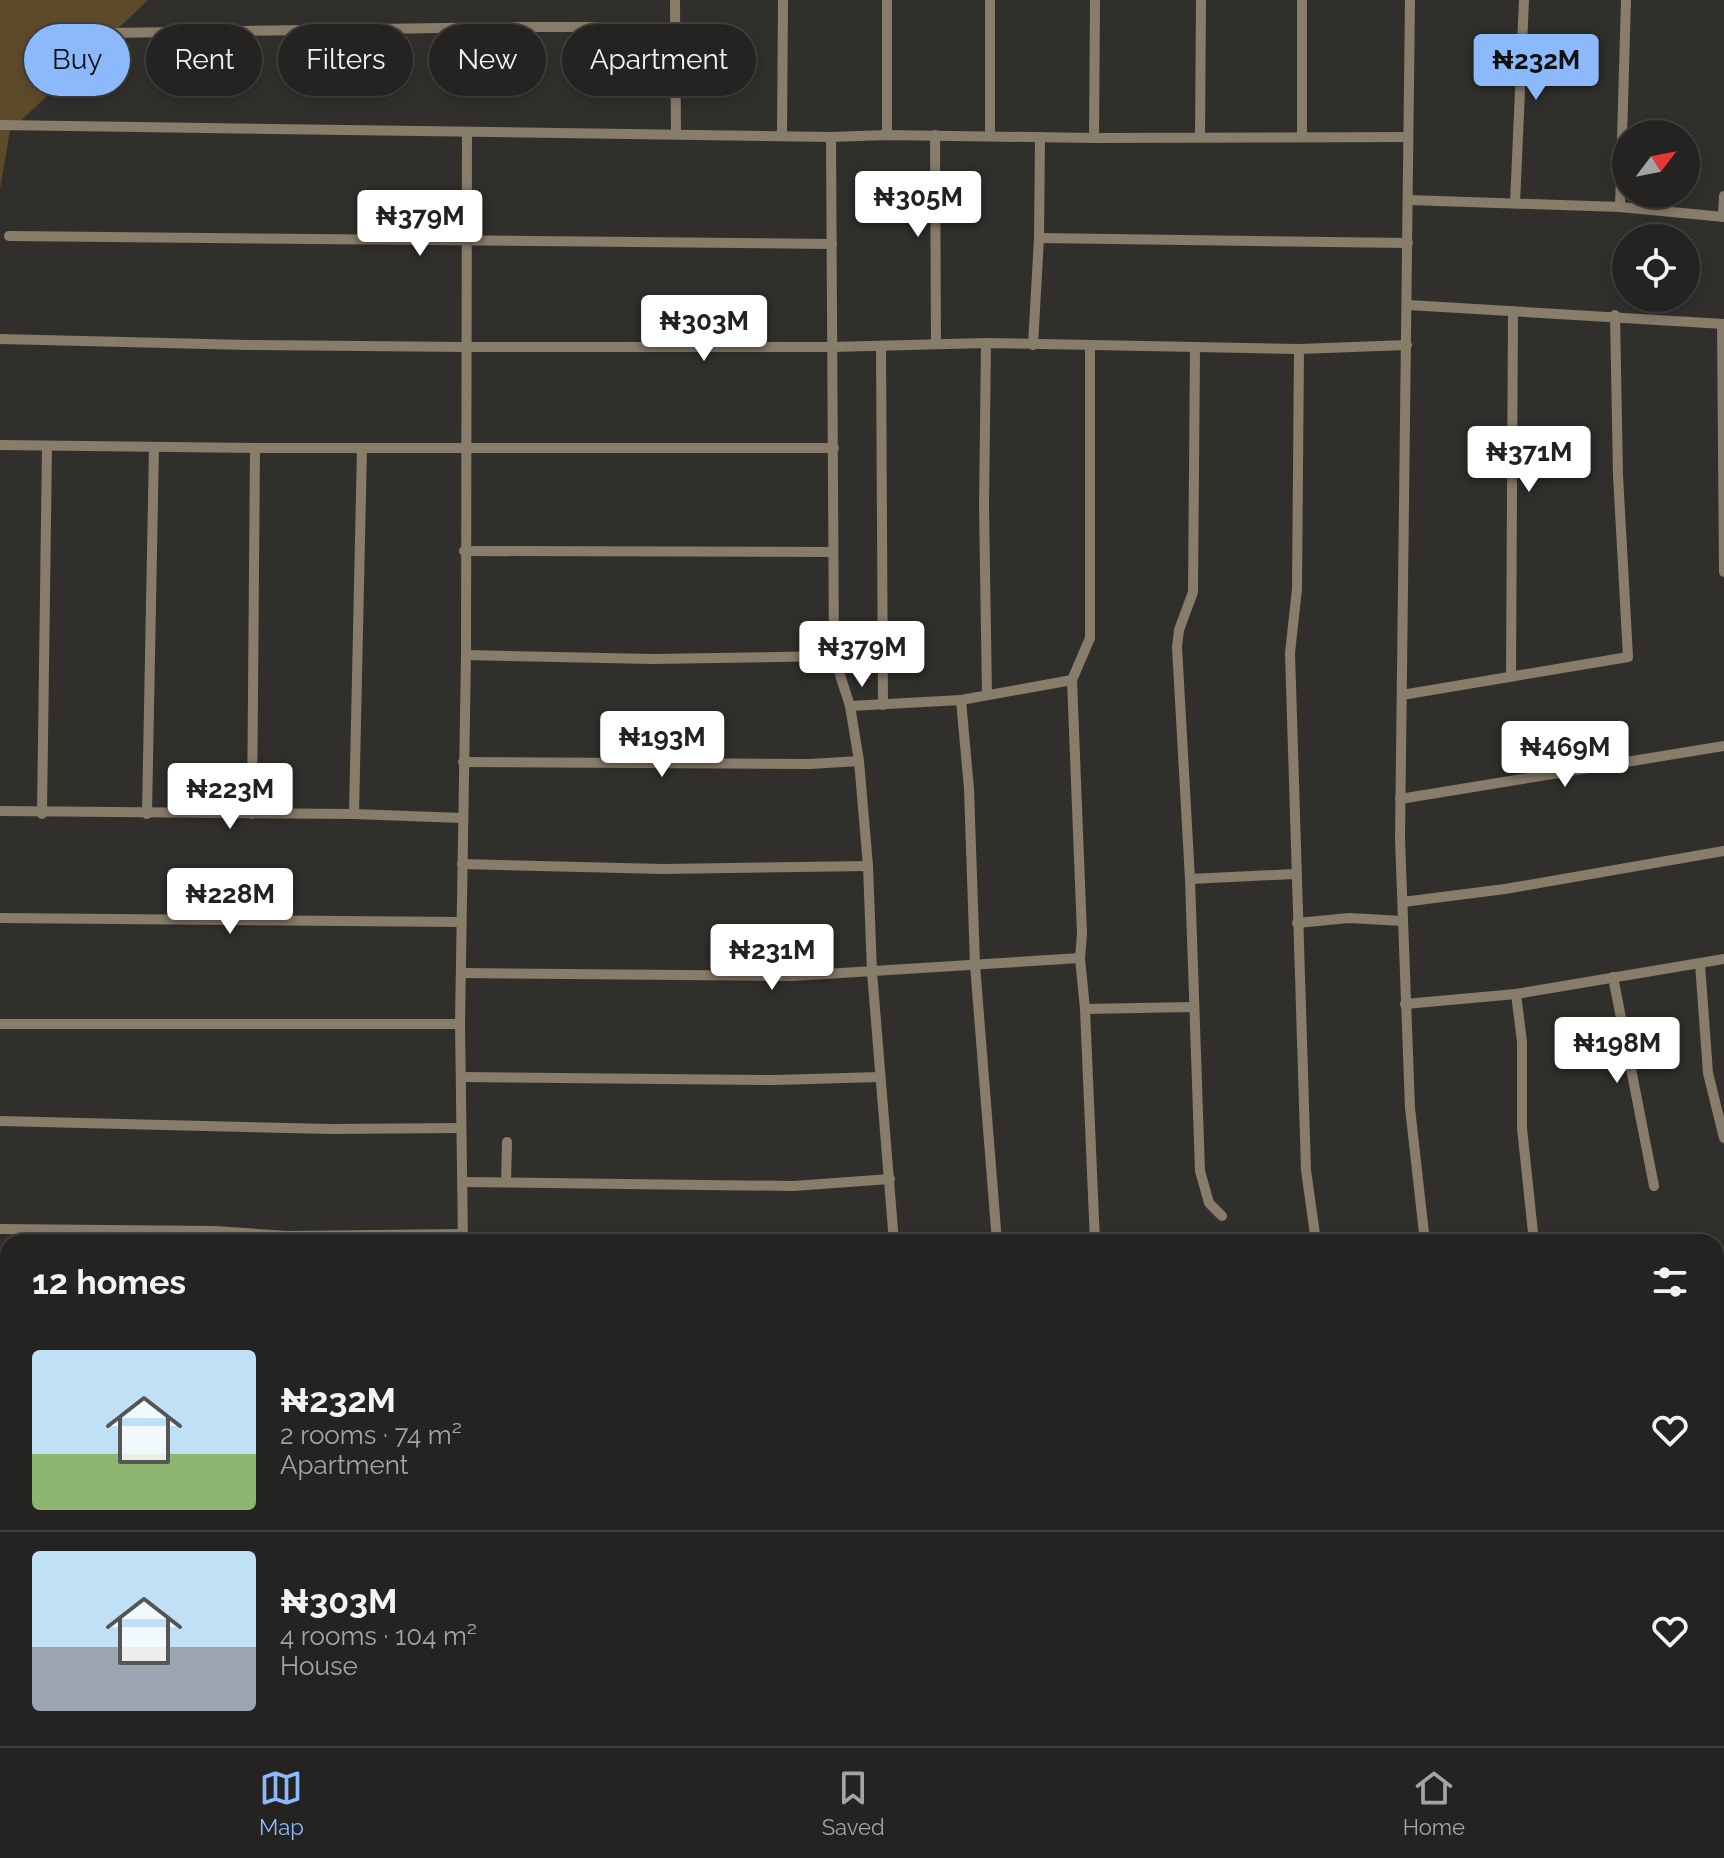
<!DOCTYPE html>
<html lang="en">
<head>
<meta charset="utf-8">
<style>
	body { margin:0; font-family:Raleway,sans-serif; background:#312f2e; color:#f1f3f6; height:100vh; display:flex; flex-direction:column; font-size:30px; white-space:nowrap }
	* { box-sizing:border-box; margin:0 }
	p { font-size:26px; color:#a3a4a5 }
	.icon { flex:none; width:44px; height:44px; fill:none; stroke:currentColor; stroke-width:2; stroke-linecap:round; stroke-linejoin:round }
	.map { position:relative; flex:1; overflow:hidden }
	.side { position:absolute; left:0px; top:1234px; width:1724px; height:512px; display:flex; flex-direction:column; background:#252321; border-radius:24px 24px 0 0; box-shadow:0 4px 12px #0003,0 0 0 2px #42403f }
	.side>* { flex:none }
	.top-card { position:absolute; left:24px; top:24px; width:800px; height:72px; display:flex; gap:16px }
	.needle { width:52px; rotate:58deg }
	.buttons { position:absolute; left:1612px; top:120px; display:grid; gap:16px }
	.buttons a { display:grid; place-items:center; width:88px; height:88px; border-radius:50%; background:#252321; box-shadow:0 4px 12px #0003,0 0 0 2px #42403f; font-size:40px }
	.price { position:absolute; translate:-50% -68px; padding:0 18px; border-radius:8px; background:#fff; color:#222; font-size:26px; line-height:52px; filter:drop-shadow(0 2px 4px #0008) }
	.price::after { content:''; position:absolute; left:50%; top:48px; width:24px; height:18px; margin-left:-12px; background:inherit; clip-path:polygon(0 0,100% 0,50% 100%) }
	.price.selected { background:#8cb9fc; color:#111 }
	ul { padding:0; list-style:none }
	li { display:flex; align-items:center; gap:24px; height:200px; padding:0 32px }
	li+li { border-top:2px solid #42403f }
	li span { display:grid; place-items:center; flex:none; width:224px; height:160px; border-radius:8px; color:#555 }
	li>.icon { margin-inline-start:auto }
	span .icon { width:96px; height:96px; fill:#fffc; stroke-width:1 }
	li b { font-size:34px }
	h2 { display:flex; justify-content:space-between; align-items:center; height:96px; padding:0 32px; font-size:34px }
	.chip { padding:0 28px; border-radius:36px; background:#252321; box-shadow:0 4px 12px #0003,0 0 0 2px #42403f; font-size:28px; line-height:72px }
	.chip.selected { background:#8cb9fc; color:#111 }
	.dock { display:flex; justify-content:space-around; align-items:center; height:112px; border-top:2px solid #42403f; background:#252321; font-size:22px; color:#a3a4a5 }
	.dock a { display:grid; justify-items:center; gap:4px }
	.dock .selected { color:#8cb9fc }
	.map>svg:first-child { display:block }
</style>
</head>
<body>
<div class="map">
<svg width="1724" height="1746" viewBox="0 0 1724 1746">
	<rect width="100%" height="100%" fill="#312f2c"/>
	<!-- green -->
	<g fill="#5d4a2b">
		<path d="M 0,0 L 148,0 L 10,131 L 0,189 Z"/>
		<path d="M 381,1738 L 901,1738 L 860,1746 L 353,1746 Z"/>
	</g>
	<!-- water -->
	<path fill="#271903" d="M 1716,1290 L 1724,1292 L 1724,1376 L 1716,1382 Z"/>
	<g fill="none" stroke-linecap="round" stroke-linejoin="round">
		<!-- minor -->
		<g stroke="#887c6a" stroke-width="10">
			<path d="M 675,0 L 676,134"/>
			<path d="M 990,0 L 990,136"/>
			<path d="M 1410,0 L 1400,839 L 1410,1108 L 1425,1242"/>
			<path d="M 110,33 L 513,27 L 675,27"/>
			<path d="M 0,125 L 831,137 L 887,135 L 1094,138 L 1408,137"/>
			<path d="M 782,135 L 783,0"/>
			<path d="M 887,135 L 887,0"/>
			<path d="M 935,135 L 936,344"/>
			<path d="M 1302,135 L 1302,0"/>
			<path d="M 831,137 L 834,656 L 850,706 L 859,761 L 868,866 L 872,972 L 894,1242"/>
			<path d="M 1200,137 L 1201,0"/>
			<path d="M 1094,138 L 1095,0"/>
			<path d="M 1409,200 L 1620,207 L 1724,217"/>
			<path d="M 1515,203 L 1524,0"/>
			<path d="M 1620,207 L 1626,0"/>
			<path d="M 1723,216 L 1724,196"/>
			<path d="M 9,236 L 832,244"/>
			<path d="M 1039,238 L 1408,243"/>
			<path d="M 1408,305 L 1724,324"/>
			<path d="M 1722,324 L 1724,572"/>
			<path d="M 0,339 L 248,345 L 465,347 L 832,347 L 986,343 L 1299,349 L 1407,345"/>
			<path d="M 986,343 L 984,507 L 987,694"/>
			<path d="M 1033,345 L 1039,238 L 1040,137"/>
			<path d="M 1090,345 L 1090,638 L 1072,680 L 1082,934 L 1080,958 L 1085,1009 L 1095,1242"/>
			<path d="M 881,346 L 883,705"/>
			<path d="M 1195,347 L 1193,592 L 1179,630 L 1177,647 L 1190,879 L 1200,1171 L 1209,1203 L 1222,1216"/>
			<path d="M 1299,349 L 1297,589 L 1290,653 L 1306,1170 L 1316,1242"/>
			<path d="M 0,445 L 255,448 L 834,448"/>
			<path d="M 464,551 L 832,552"/>
			<path d="M 466,655 L 653,659 L 834,656"/>
			<path d="M 1511,677 L 1513,311"/>
			<path d="M 1402,695 L 1628,657 L 1618,475 L 1615,315"/>
			<path d="M 961,700 L 969,789 L 975,965 L 997,1242"/>
			<path d="M 850,706 L 961,700 L 1072,680"/>
			<path d="M 463,762 L 810,764 L 859,761"/>
			<path d="M 1400,799 L 1724,746"/>
			<path d="M 0,811 L 354,814 L 462,818"/>
			<path d="M 42,814 L 47,446"/>
			<path d="M 147,814 L 154,447"/>
			<path d="M 252,814 L 255,448"/>
			<path d="M 354,814 L 362,448"/>
			<path d="M 462,864 L 663,869 L 868,866"/>
			<path d="M 1190,879 L 1295,874"/>
			<path d="M 1403,902 L 1505,889 L 1724,851"/>
			<path d="M 0,918 L 460,922"/>
			<path d="M 1297,923 L 1349,918 L 1403,921"/>
			<path d="M 1700,964 L 1708,1073 L 1724,1138"/>
			<path d="M 462,973 L 793,976 L 1080,958"/>
			<path d="M 1613,977 L 1654,1186"/>
			<path d="M 1516,994 L 1522,1042 L 1522,1128 L 1534,1242"/>
			<path d="M 1405,1004 L 1516,994 L 1724,959"/>
			<path d="M 1085,1009 L 1193,1007"/>
			<path d="M 0,1024 L 460,1024"/>
			<path d="M 461,1077 L 775,1080 L 880,1077"/>
			<path d="M 0,1121 L 331,1129 L 460,1128"/>
			<path d="M 463,1182 L 793,1186 L 890,1179"/>
			<path d="M 506,1182 L 507,1142"/>
			<path d="M 0,1229 L 215,1231 L 287,1236 L 462,1234"/>
			<path d="M 463,1242 L 460,1024 L 466,655 L 467,133"/>
			<path d="M 0,1333 L 8,1333"/>
			<path d="M 1724,1549 L 1717,1557 L 1724,1574"/>
			<path d="M 1716,1663 L 1724,1659"/>
			<path d="M 1561,1746 L 1574,1738"/>
		</g>
	</g>
</svg>
<div class="buttons">
<a><svg class="needle" viewBox="-14 -14 28 28"><path d="M0-13l5 13h-10z" fill="#e53935"/><path d="M0 13l5-13h-10z" fill="#a3a4a5"/></svg></a>
<a><svg class="icon" aria-label="locate" viewBox="0 0 24 24"><circle cx="12" cy="12" r="6"/><path d="M12 2v4M12 18v4M2 12h4M18 12h4"/></svg></a>
</div>
<b class="price selected" style="left:1536px;top:102px">₦232M</b>
<b class="price" style="left:918px;top:239px">₦305M</b>
<b class="price" style="left:420px;top:258px">₦379M</b>
<b class="price" style="left:704px;top:363px">₦303M</b>
<b class="price" style="left:1529px;top:494px">₦371M</b>
<b class="price" style="left:862px;top:689px">₦379M</b>
<b class="price" style="left:662px;top:779px">₦193M</b>
<b class="price" style="left:1565px;top:789px">₦469M</b>
<b class="price" style="left:230px;top:831px">₦223M</b>
<b class="price" style="left:230px;top:936px">₦228M</b>
<b class="price" style="left:772px;top:992px">₦231M</b>
<b class="price" style="left:1617px;top:1085px">₦198M</b>
<div class="top-card">
<a class="chip selected">Buy</a>
<a class="chip">Rent</a>
<a class="chip">Filters</a>
<a class="chip">New</a>
<a class="chip">Apartment</a>
</div>
<section class="side">
<h2>12 homes<svg class="icon" aria-label="filters" viewBox="0 0 24 24"><path d="M4 7h16M4 17h16"/><circle cx="9" cy="7" r="2"/><circle cx="15" cy="17" r="2"/></svg></h2>
<ul>
<li><span style="background:linear-gradient(#bfe0f5 65%,#8fb573 0)"><svg class="icon" aria-label="home" viewBox="0 0 24 24"><path d="M3 11l9-7 9 7M6 9v11h12V9"/></svg></span><div><b>₦232M</b><p>2 rooms · 74 m²</p><p>Apartment</p></div><svg class="icon" aria-label="heart" viewBox="0 0 24 24"><path d="M12 20l-8-8c-3-5 5-10 8-4 3-6 11-1 8 4z"/></svg></li>
<li><span style="background:linear-gradient(#bfe0f5 60%,#9aa5b1 0)"><svg class="icon" aria-label="home" viewBox="0 0 24 24"><path d="M3 11l9-7 9 7M6 9v11h12V9"/></svg></span><div><b>₦303M</b><p>4 rooms · 104 m²</p><p>House</p></div><svg class="icon" aria-label="heart" viewBox="0 0 24 24"><path d="M12 20l-8-8c-3-5 5-10 8-4 3-6 11-1 8 4z"/></svg></li>
</ul>
</section>
</div>
<nav class="dock">
<a class="selected"><svg class="icon" aria-label="map" viewBox="0 0 24 24"><path d="M3 6l6-2 6 2 6-2v14l-6 2-6-2-6 2zM9 4v14M15 6v14"/></svg>Map</a>
<a><svg class="icon" aria-label="saved" viewBox="0 0 24 24"><path d="M7 4h10v16l-5-4-5 4z"/></svg>Saved</a>
<a><svg class="icon" aria-label="home" viewBox="0 0 24 24"><path d="M3 11l9-7 9 7M6 9v11h12V9"/></svg>Home</a>
</nav>
</body>
</html>
